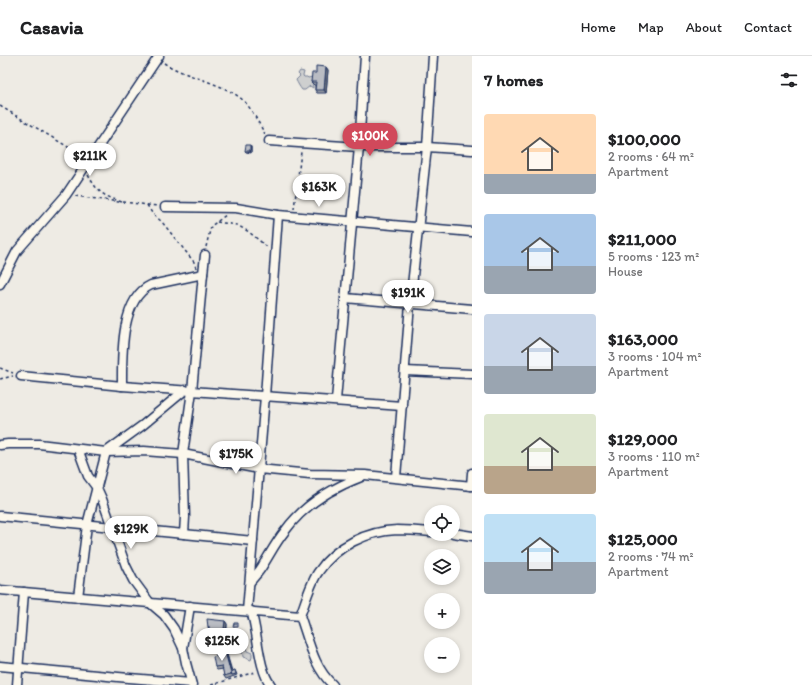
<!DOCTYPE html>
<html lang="en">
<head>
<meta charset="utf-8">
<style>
	body { margin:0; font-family:Itim,sans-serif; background:#f6f6f6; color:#202124; height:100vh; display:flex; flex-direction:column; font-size:15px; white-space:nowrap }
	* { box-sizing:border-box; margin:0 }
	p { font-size:13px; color:#757577 }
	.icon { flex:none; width:22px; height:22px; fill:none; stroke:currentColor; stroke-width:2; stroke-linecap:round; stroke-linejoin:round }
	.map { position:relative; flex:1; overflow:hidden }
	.sheet { display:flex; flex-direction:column; background:#fff; width:340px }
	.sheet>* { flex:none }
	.fabs { position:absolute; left:424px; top:449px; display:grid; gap:8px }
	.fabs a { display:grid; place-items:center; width:36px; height:36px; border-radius:50%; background:#fff; box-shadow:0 2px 6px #0003; font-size:20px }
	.price { position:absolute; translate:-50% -34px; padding:0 9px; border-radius:14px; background:#fff; color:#222; font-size:13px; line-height:26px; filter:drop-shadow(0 1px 2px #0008) }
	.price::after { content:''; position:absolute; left:50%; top:24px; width:12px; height:9px; margin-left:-6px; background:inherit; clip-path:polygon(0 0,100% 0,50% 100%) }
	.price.on { background:#d1495b; color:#fff }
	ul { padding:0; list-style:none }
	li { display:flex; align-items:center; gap:12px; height:100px; padding:0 12px }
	li span { display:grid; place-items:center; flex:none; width:112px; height:80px; border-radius:4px; color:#555 }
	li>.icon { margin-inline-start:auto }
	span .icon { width:48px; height:48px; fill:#fffc; stroke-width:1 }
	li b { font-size:17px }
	h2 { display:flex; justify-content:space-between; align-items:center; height:48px; padding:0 12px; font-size:17px }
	header { display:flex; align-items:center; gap:24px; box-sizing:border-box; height:56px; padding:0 20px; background:#fff; border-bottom:1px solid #e0e0e0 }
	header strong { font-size:19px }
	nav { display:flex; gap:22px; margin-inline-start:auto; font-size:14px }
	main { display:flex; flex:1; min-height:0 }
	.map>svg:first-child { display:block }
</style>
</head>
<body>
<header>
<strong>Casavia</strong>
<nav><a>Home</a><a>Map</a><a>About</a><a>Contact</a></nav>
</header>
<main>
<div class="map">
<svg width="472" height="629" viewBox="0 0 472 629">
	<rect width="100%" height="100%" fill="#eeebe4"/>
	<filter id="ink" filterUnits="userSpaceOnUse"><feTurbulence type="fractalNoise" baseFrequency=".025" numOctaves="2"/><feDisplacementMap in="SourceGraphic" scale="8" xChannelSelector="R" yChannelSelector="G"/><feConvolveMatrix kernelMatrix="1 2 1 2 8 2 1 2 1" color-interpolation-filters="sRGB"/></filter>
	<g filter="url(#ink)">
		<!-- green -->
		<g fill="#cecfcf" stroke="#747f96">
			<path d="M 300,15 L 304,16 L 303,20 L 304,21 L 307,21 L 308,22 L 312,21 L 313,32 L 310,30 L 305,34 L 302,34 C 299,30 298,28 296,24 L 300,20 L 298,18 Z"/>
			<path d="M 246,592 L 247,595 L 252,597 L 252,601 L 251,604 L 243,601 L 242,594 Z"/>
		</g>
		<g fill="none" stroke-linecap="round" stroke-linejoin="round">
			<!-- street casing -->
			<g stroke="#1b2f5e" stroke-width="11">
				<g id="street">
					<path d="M 269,85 L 359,91 L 427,91 L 472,94"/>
					<path d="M 165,151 L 236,152 L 278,159 L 472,176"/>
					<path d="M 203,218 L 205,199"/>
					<path d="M 0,228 L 17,195 L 66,139 L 159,0"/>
					<path d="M 345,242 L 472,253"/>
					<path d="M 405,315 L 472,318"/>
					<path d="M 21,320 L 122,330 L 402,350"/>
					<path d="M 336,344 L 359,91 L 365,0"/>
					<path d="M 0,389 L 8,388 L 39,388 L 106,396 L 144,395 L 183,398 L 259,413 L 310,418 L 365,419 L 472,430"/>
					<path d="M 78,393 L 88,420 L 97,432 L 102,443 L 126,510 L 133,524 L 150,547 L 164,559 L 174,573 L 183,592"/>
					<path d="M 396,421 L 410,248 L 427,91 L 433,0"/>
					<path d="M 471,430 L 472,417"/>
					<path d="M 0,460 L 184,478 L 185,461 L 183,398 L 192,335 L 203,218 L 151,229 C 120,243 122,301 122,330"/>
					<path d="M 453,477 L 472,480"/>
					<path d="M 184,478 L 253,485"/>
					<path d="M 250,526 C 254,521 260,515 263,509 C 270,498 276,486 285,475 C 303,450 332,432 361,421"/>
					<path d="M 0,534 L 300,560 C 309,584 313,611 333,629"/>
					<path d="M 78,541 L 87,469 L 106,396 L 143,369 L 185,334"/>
					<path d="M 190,550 L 183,592 L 186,607 L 192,629"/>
					<path d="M 247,555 L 265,340 L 278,159"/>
					<path d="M 251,555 C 258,575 258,614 271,629"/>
					<path d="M 300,560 C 305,547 311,525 319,515 C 336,490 367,475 397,474 C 408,474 420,475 431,476"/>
					<path d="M 0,610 L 129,622 L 191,627"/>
					<path d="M 17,629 L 24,536"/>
				</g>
			</g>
			<!-- path -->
			<g stroke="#1b2f5e" stroke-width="1.5" stroke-dasharray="3 3" stroke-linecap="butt">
				<path d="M 164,7 C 187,22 226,27 245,46 C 253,55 259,68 265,78"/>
				<path d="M 0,50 L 73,94 L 82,102"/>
				<path d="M 88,119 C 99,138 102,139 122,146"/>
				<path d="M 75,140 L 119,146"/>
				<path d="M 123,146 L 157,150"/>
				<path d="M 147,149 L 152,157 L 162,166 L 194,206 L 196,212"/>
				<path d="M 294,153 L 301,96"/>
				<path d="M 217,166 L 237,169 L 249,176 L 267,191"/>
				<path d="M 206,191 L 211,170 L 226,159"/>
				<path d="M 0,312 L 13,317"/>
				<path d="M 0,323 L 13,320"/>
				<path d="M 211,629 L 255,616"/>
			</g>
			<!-- street -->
			<use href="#street" stroke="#fbf7ec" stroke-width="8"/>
		</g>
		<!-- wall -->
		<g fill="#9fa2a8" stroke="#1b2f5e">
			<path d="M 326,11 L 328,14 L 326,37 L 317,37 L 315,34 L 315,29 L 314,29 L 311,26 L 316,17 Z"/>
			<path d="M 251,91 L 251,97 L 246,96 L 245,95 Z"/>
			<path d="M 225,565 L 227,568 L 227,573 L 230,576 L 230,581 L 219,582 L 220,590 L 217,591 L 216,589 L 217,579 L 210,579 L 208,576 L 209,573 L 208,571 Z"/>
			<path d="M 212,585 L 213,587 L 214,591 L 210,591 L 209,590 Z"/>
			<path d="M 226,595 L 232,615 L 235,614 L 237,619 L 226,623 L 224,620 L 223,613 L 217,614 L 215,611 L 219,599 Z"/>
		</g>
		<!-- shaded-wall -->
		<g fill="#828488" stroke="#1b2f5e">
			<path d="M 326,11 L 328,14 L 326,37 L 324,34 Z"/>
			<path d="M 250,89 L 251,91 L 251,97 L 250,95 Z"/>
			<path d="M 225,565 L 227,568 L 226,576 L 224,573 Z"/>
			<path d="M 227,573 L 230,576 L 230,581 L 227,578 Z"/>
			<path d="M 224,592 L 226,595 L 232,619 L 231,618 Z"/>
		</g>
		<!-- building -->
		<g fill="#b9bcc3" stroke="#1b2f5e">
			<path d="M 316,10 L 326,11 L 324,34 L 315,34 L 316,26 L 311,26 L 312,17 L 316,17 Z"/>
			<path d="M 246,89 L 250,89 L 250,95 L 245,95 Z"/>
			<path d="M 207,563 L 225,565 L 224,573 L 227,573 L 227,578 L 217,579 L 217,576 L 208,576 L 208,573 L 209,573 L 209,570 L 208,571 Z"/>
			<path d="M 234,567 L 238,567 L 238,571 L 233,571 Z"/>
			<path d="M 217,579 L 218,581 L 219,589 L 216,589 L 215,580 Z"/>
			<path d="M 212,585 L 213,589 L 209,590 L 208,586 Z"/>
			<path d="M 224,592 L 231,618 L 224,620 L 222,610 L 215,611 L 213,601 L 219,599 L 218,593 Z"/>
			<path d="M 235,614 L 236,618 L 232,619 L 231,616 Z"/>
		</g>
	</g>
</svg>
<div class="fabs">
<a><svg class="icon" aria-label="locate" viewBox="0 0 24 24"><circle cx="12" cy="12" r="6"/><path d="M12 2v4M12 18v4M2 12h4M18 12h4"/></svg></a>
<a><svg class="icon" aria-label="layers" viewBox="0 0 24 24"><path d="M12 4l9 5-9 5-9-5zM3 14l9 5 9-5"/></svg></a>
<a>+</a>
<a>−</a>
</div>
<b class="price on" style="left:370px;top:101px">$100K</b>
<b class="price" style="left:90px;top:121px">$211K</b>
<b class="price" style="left:319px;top:152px">$163K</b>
<b class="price" style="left:408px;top:258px">$191K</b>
<b class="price" style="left:236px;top:419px">$175K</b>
<b class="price" style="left:131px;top:494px">$129K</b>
<b class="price" style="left:222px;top:606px">$125K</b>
</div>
<section class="sheet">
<h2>7 homes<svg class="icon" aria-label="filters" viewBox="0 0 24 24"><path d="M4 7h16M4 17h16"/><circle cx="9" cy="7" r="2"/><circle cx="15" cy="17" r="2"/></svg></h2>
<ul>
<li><span style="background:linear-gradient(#ffd9b3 75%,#9aa5b1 0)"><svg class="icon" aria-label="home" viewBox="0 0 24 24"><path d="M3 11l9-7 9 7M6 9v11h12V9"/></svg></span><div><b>$100,000</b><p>2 rooms · 64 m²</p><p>Apartment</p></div></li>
<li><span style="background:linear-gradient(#a9c7e8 65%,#9aa5b1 0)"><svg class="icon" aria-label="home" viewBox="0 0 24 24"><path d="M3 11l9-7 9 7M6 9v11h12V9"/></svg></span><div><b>$211,000</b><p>5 rooms · 123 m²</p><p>House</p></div></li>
<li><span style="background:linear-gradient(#c9d6e8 65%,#9aa5b1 0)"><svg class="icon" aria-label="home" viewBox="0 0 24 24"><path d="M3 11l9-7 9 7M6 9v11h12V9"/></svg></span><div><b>$163,000</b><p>3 rooms · 104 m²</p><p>Apartment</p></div></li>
<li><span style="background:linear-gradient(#dfe7d0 65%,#b9a48a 0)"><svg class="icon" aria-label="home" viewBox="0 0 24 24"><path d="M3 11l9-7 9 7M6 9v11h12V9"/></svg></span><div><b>$129,000</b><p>3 rooms · 110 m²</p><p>Apartment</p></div></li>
<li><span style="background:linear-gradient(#bfe0f5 60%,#9aa5b1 0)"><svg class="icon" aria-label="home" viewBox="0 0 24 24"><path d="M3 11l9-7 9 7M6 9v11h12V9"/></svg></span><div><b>$125,000</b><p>2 rooms · 74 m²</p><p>Apartment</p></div></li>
</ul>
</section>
</main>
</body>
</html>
